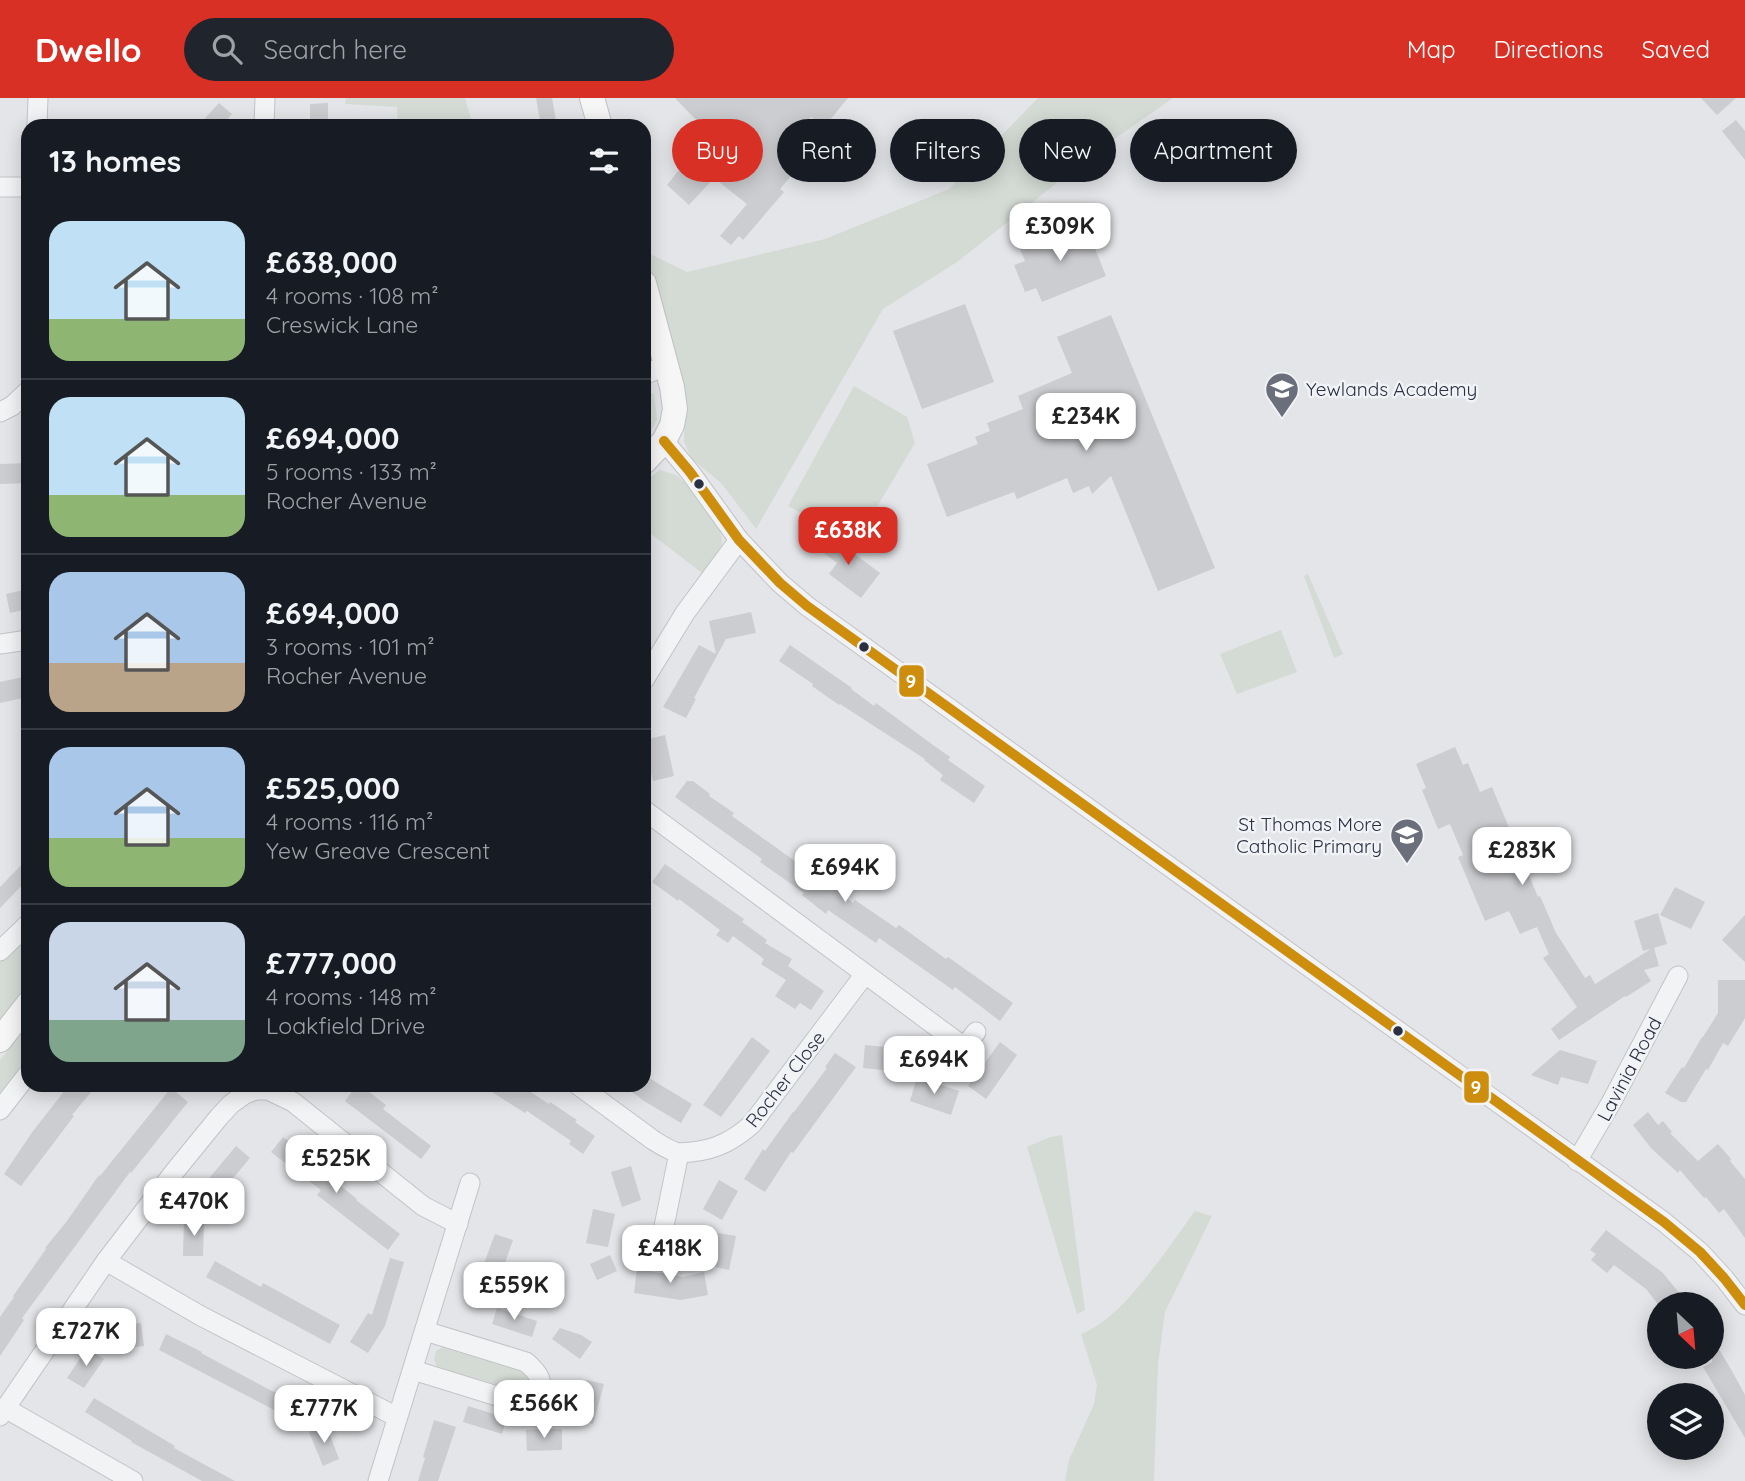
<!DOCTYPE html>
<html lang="en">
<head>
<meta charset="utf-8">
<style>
	body { margin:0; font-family:Quicksand,sans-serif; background:#20242c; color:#f1f3f6; height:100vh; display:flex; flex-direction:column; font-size:26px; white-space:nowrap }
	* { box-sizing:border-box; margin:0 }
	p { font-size:23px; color:#9ea1a6 }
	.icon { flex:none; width:38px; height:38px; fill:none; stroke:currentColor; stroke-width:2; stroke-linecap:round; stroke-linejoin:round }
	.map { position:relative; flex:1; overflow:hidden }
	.sheet { position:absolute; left:21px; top:21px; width:630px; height:973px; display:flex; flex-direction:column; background:#171b24; border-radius:21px; box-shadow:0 4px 18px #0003 }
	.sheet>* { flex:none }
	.banner { position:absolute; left:672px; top:21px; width:665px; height:63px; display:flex; gap:14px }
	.needle { width:46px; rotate:154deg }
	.tools { position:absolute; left:1647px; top:1194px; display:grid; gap:14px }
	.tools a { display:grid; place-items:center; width:77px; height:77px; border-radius:50%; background:#171b24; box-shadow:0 4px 18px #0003; font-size:35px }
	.price { position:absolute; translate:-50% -60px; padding:0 16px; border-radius:14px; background:#fff; color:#222; font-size:23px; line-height:46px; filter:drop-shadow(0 2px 4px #0008) }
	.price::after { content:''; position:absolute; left:50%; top:42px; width:21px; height:16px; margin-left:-10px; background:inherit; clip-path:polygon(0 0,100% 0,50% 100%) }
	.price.on { background:#d93025; color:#fff }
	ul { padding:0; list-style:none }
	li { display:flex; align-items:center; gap:21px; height:175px; padding:0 28px }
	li+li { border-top:2px solid #363941 }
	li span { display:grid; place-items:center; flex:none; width:196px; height:140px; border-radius:21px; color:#555 }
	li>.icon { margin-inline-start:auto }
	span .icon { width:84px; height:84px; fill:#fffc; stroke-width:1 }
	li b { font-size:30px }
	h2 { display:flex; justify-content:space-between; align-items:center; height:84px; padding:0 28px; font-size:30px }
	.pill { padding:0 24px; border-radius:32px; background:#171b24; box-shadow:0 4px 18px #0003; font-size:24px; line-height:63px }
	.pill.on { background:#d93025; color:#fff }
	header { display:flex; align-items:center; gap:42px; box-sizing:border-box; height:98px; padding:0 35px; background:#d93025; color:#fff }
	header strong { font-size:33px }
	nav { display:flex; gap:38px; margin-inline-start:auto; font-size:24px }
	.search { width:490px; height:63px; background:#20242c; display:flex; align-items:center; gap:18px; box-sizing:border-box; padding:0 24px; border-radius:38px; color:#9ea1a6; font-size:26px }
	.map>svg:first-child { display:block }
</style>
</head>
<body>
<header>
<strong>Dwello</strong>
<div class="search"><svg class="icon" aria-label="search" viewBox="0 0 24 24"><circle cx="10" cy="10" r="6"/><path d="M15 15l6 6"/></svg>Search here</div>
<nav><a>Map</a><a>Directions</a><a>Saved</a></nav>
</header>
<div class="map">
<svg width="1745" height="1383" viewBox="0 0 1745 1383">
	<rect width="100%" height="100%" fill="#e4e5e8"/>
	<!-- green -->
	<g fill="#d4dbd4">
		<path d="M 346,0 L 465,0 L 473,28 L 398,28 L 397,9 L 345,6 Z"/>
		<path d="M 1038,0 L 1173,0 L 1096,54 L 957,164 L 883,211 L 756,431 L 722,386 L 691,360 L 684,343 L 685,307 L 670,239 L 644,153 L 687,174 L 825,141 L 949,91 Z"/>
		<path d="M 854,288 L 907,319 L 915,345 L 856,444 L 788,408 Z"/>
		<path d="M 644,294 L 654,296 L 657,322 L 644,344 Z"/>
		<path d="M 660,372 L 676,377 L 687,387 L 720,433 L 722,442 L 721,452 L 702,475 L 650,435 L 644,439 L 644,384 Z"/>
		<path d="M 1308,476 L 1343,556 L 1334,560 L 1304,478 Z"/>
		<path d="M 1281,532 L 1297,574 L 1237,596 L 1220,556 Z"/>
		<path d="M 28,837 L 28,889 L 0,923 L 0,863 Z"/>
		<path d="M 28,927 L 28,967 L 0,1003 L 0,962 Z"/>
		<path d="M 1062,1037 L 1085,1212 L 1077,1216 L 1027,1049 L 1050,1039 Z"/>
		<path d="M 1195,1113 L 1212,1118 L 1165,1214 L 1158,1266 L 1154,1383 L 1065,1383 L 1069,1362 L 1094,1306 L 1097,1287 L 1081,1236 C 1123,1221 1168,1149 1195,1113 Z"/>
		<path d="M 443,1249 L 452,1249 L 532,1273 L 534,1291 L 526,1294 L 520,1293 L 442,1272 L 436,1267 L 434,1261 L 436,1253 Z"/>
	</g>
	<!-- building -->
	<g fill="#cccdd0">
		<path d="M 536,0 L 552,0 L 557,28 L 541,28 Z"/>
		<path d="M 675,0 L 848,0 L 824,29 L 811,19 L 779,57 L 795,73 L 780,91 L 784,94 L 743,142 L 739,138 L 731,147 L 720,138 L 747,106 L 714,80 L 689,107 L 667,87 L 690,58 L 677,47 L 698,24 Z"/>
		<path d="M 1701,0 L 1736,0 L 1717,17 Z"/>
		<path d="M 219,5 L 232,16 L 221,28 L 198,28 Z"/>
		<path d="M 328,5 L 328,28 L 310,28 L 310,6 Z"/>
		<path d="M 1736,22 L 1745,33 L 1745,62 L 1722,33 Z"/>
		<path d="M 1084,123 L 1106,178 L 1042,204 L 1036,190 L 1025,194 L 1014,167 L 1025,163 L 1019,149 Z"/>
		<path d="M 965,206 L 994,284 L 922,311 L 893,233 Z"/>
		<path d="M 1111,217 L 1215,470 L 1158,493 L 1111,378 L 1092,396 L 1089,388 L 1073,395 L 1067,380 L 1017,401 L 1014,394 L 947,419 L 927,366 L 978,346 L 975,339 L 990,333 L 987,325 L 1023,311 L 1018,298 L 1072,275 L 1057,239 Z"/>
		<path d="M 28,365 L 28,385 L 0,386 L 0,366 Z"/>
		<path d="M 826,435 L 880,475 L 861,500 L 829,476 L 837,465 L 816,449 Z"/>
		<path d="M 28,491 L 28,511 L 10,515 L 6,496 Z"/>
		<path d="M 751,514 L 756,535 L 726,541 L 694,600 L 696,601 L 686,620 L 663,609 L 699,547 L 716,556 L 709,523 Z"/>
		<path d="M 790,547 L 852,590 L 851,591 L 874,608 L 876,605 L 933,647 L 950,659 L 948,662 L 985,688 L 974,705 L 940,682 L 943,677 L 924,662 L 925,661 L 840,606 L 839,607 L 812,588 L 813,586 L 779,563 Z"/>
		<path d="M 28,578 L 28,599 L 0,605 L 0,584 Z"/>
		<path d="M 665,637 L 674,678 L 653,683 L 644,642 Z"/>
		<path d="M 1455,649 L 1463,667 L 1468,665 L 1480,694 L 1492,689 L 1538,799 L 1540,798 L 1556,835 L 1585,880 L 1590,877 L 1595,886 L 1651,851 L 1643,853 L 1634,823 L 1658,815 L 1667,846 L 1654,850 L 1659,868 L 1644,872 L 1651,883 L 1626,899 L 1625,898 L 1559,942 L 1551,931 L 1577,909 L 1543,860 L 1549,856 L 1537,829 L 1520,836 L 1509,813 L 1485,823 L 1458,759 L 1463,757 L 1450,726 L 1438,731 L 1422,692 L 1426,690 L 1416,666 Z"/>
		<path d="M 687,683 L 693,683 L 710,696 L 709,698 L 734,715 L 732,718 L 817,779 L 818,777 L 853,805 L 855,802 L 896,830 L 899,827 L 946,861 L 948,859 L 1013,905 L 1000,923 L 955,889 L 953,892 L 879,840 L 876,845 L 828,812 L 826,816 L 802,797 L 804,795 L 760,764 L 762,761 L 675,699 Z"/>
		<path d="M 28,760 L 28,781 L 0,810 L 0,789 Z"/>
		<path d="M 665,766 L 744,821 L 742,824 L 767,842 L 765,845 L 792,861 L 788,868 L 824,893 L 811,912 L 800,905 L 795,911 L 775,898 L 786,882 L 761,866 L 764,861 L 733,838 L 728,845 L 716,837 L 720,832 L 679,801 L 678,803 L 652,784 Z"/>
		<path d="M 1675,789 L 1705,804 L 1691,831 L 1660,817 Z"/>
		<path d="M 1745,817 L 1745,864 L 1722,842 Z"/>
		<path d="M 1718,882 L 1745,882 L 1745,920 L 1728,948 L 1723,945 L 1708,972 L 1706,971 L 1686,1004 L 1681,1004 L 1665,995 L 1682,969 L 1684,970 L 1702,939 L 1703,939 L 1718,915 Z"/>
		<path d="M 752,939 L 770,953 L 721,1019 L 703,1007 Z"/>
		<path d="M 1000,944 L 1017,957 L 986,1001 L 968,988 Z"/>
		<path d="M 865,947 L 915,952 L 912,975 L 863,970 Z"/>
		<path d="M 1560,952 L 1597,963 L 1588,986 L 1561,979 L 1558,987 L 1531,977 Z"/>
		<path d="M 835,955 L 856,969 L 793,1055 L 791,1054 L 765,1094 L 744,1081 L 763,1051 L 765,1053 L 793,1014 L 794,1014 L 827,970 L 825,969 Z"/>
		<path d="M 644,977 L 692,1006 L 681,1025 L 644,1003 L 623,987 L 644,987 Z"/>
		<path d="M 917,979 L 959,993 L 951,1017 L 910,1003 Z"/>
		<path d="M 69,987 L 97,987 L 72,1017 L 74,1018 L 21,1088 L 4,1076 L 33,1033 Z"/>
		<path d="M 357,987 L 360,987 L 386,1007 L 383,1011 L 431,1048 L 421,1061 L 345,1003 Z"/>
		<path d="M 481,987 L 520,987 L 549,1006 L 550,1004 L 577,1022 L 575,1024 L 595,1038 L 583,1056 L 569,1046 L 571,1043 L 527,1013 L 525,1015 Z"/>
		<path d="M 171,990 L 188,1004 L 131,1075 L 130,1074 L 42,1193 L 22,1220 L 24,1222 L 0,1258 L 0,1219 L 14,1199 L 13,1198 L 46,1151 L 45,1150 L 67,1123 L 99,1077 L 100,1078 Z"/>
		<path d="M 1648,1014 L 1658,1027 L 1663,1023 L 1672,1034 L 1670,1035 L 1698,1063 L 1718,1046 L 1731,1061 L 1730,1063 L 1745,1081 L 1745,1140 L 1724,1111 L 1719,1115 L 1706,1099 L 1704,1100 L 1680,1072 L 1678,1075 L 1651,1050 L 1633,1027 Z"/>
		<path d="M 283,1039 L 316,1065 L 314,1067 L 357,1101 L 356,1102 L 400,1136 L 388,1152 L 317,1097 L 321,1092 L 271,1054 Z"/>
		<path d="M 236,1048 L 250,1060 L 205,1114 L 191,1102 Z"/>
		<path d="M 631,1068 L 641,1102 L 622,1109 L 611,1074 Z"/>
		<path d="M 719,1082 L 738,1093 L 722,1122 L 703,1111 Z"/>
		<path d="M 593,1111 L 615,1116 L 608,1149 L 586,1145 Z"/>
		<path d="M 184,1121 L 204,1121 L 203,1158 L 183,1158 Z"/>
		<path d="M 1606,1132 L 1663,1175 L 1688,1206 L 1658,1206 L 1646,1191 L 1614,1167 L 1607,1175 L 1591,1162 L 1596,1156 L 1590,1152 Z"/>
		<path d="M 713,1134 L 736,1138 L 729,1172 L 706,1167 Z"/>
		<path d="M 495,1136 L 513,1142 L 499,1182 L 480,1176 Z"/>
		<path d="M 610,1157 L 617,1173 L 597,1182 L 590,1166 Z"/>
		<path d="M 390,1160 L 404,1164 L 385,1228 L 368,1255 L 350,1244 L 368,1215 L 372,1217 Z"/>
		<path d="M 215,1163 L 261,1189 L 263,1185 L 340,1227 L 330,1246 L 206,1179 Z"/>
		<path d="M 637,1171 L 683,1179 L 704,1174 L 708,1197 L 681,1202 L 634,1195 Z"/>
		<path d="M 497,1210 L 537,1223 L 532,1239 L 492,1226 Z"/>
		<path d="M 141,1225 L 144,1248 L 107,1252 L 105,1229 Z"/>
		<path d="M 560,1230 L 581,1237 L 592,1244 L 580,1261 L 552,1241 Z"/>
		<path d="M 166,1236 L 202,1254 L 201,1255 L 270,1292 L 307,1309 L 299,1325 L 159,1252 Z"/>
		<path d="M 1712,1240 L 1732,1273 L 1745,1297 L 1745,1340 L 1703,1269 L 1712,1264 Z"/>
		<path d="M 87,1250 L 104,1261 L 84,1290 L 67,1280 Z"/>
		<path d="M 587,1282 L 604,1286 L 593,1326 L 576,1321 Z"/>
		<path d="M 94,1300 L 175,1348 L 174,1350 L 235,1383 L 202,1383 L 131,1344 L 132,1343 L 85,1314 Z"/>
		<path d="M 468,1308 L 507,1320 L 502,1336 L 463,1324 Z"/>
		<path d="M 434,1322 L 456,1329 L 438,1383 L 418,1383 L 425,1360 L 423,1359 Z"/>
		<path d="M 326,1327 L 339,1361 L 323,1368 L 309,1334 Z"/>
		<path d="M 544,1331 L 562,1331 L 562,1352 L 527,1353 L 526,1332 Z"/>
	</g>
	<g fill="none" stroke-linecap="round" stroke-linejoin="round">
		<!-- minor casing -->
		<g stroke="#c2c3c6" stroke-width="21">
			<g id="minor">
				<path d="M 37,28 L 38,0"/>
				<path d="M 264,28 L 265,0"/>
				<path d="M 0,89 L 28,89"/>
				<path d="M 644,277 L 666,267"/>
				<path d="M 0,314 L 12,308 L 28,293"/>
				<path d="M 664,343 L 690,374 L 739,442 L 780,485 L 807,508 L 1664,1124 L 1700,1154 L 1724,1180 L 1745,1207"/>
				<path d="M 0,546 L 28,542"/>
				<path d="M 644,582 L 685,515 L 739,442"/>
				<path d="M 644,712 L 964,949"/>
				<path d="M 0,853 L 28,826"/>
				<path d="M 951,966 L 976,934"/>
				<path d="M 578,987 L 653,1042 C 661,1047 670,1053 679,1055 C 680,1055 690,1054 691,1054 C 716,1052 734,1042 752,1026 L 865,876"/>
				<path d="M 0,1012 L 28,976"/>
				<path d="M 1577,1063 L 1612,1003 L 1678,878"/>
				<path d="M 645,1140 L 679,1148"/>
				<path d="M 661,1143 L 679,1055"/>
				<path d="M 106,1163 L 201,1218 L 397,1319"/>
				<path d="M 413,1272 L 526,1307 L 539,1302 C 544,1283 540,1276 526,1264 L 425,1233"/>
				<path d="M 5,1310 L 133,1383"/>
				<path d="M 0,1318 L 106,1163 L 175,1073 L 219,1019 L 231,1006 L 245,996 L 256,992 L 268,992 L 293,1004 L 423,1108 L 458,1126"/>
				<path d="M 378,1383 L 470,1085"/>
			</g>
		</g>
		<!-- major casing -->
		<g stroke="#c0c2c6" stroke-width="26">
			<g id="major">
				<path d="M 592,0 L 600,28"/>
				<path d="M 644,185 L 672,289 L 675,311 L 672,327 L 664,343 L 644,364"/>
				<path d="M 0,942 L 28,906"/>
			</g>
		</g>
		<!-- minor -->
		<use href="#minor" stroke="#f2f3f5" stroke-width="19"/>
		<!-- major -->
		<use href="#major" stroke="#f6f6f7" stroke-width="24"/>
		<!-- bus-1 casing -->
		<g stroke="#f1f3f7" stroke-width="16">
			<path id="bus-1" d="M 664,343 L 690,374 L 739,442 L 780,485 L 807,508 L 1664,1124 L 1700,1154 L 1724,1180 L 1745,1207"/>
		</g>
		<!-- bus-1 -->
		<use href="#bus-1" stroke="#ce8e0d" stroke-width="10"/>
	</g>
	<!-- icons -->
	<defs>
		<g id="school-pin" transform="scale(1.75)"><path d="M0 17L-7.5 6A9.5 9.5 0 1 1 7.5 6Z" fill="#6b6f7b" stroke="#f1f3f7"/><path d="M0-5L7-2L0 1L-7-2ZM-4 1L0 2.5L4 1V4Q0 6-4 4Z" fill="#fff"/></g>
	</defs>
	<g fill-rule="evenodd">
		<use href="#school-pin" x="1282" y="291"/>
		<use href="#school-pin" x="1407" y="737"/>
	</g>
	<!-- markers -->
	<g fill="#2a3041" stroke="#f1f3f7" stroke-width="2.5">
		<circle cx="699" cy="386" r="6"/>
		<circle cx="864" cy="549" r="6"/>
		<circle cx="1398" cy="933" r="6"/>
	</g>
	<g text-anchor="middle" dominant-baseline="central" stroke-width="5" stroke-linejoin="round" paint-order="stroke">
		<!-- poi labels -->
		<g font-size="19" fill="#2a3041" stroke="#f1f3f7" text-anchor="start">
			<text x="1306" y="291">Yewlands Academy</text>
			<text x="1382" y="726" text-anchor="end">St Thomas More<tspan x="1382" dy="22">Catholic Primary</tspan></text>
		</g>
		<!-- street labels -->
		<g font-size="19" fill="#2a3041" stroke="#f1f3f7">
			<text transform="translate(1629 971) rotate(-62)">Lavinia Road</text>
			<text transform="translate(785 981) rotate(-52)">Rocher Close</text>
		</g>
	</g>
	<g stroke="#f1f3f7" stroke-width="2.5">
		<rect x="898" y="566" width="27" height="34" rx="7" fill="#ce8e0d"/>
		<rect x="1463" y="972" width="27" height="34" rx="7" fill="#ce8e0d"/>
	</g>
	<g font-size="19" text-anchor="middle" font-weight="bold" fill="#fff">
		<text x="911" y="590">9</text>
		<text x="1476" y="996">9</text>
	</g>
</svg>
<div class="tools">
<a><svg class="needle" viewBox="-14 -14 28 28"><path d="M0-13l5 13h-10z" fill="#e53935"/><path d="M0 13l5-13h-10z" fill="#9ea1a6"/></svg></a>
<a><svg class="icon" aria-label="layers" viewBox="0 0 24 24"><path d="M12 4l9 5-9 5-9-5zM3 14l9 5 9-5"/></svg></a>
</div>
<b class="price" style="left:1060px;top:165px">£309K</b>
<b class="price" style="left:1086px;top:355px">£234K</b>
<b class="price on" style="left:848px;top:469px">£638K</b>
<b class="price" style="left:1522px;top:789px">£283K</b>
<b class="price" style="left:845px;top:806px">£694K</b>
<b class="price" style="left:934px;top:998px">£694K</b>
<b class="price" style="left:336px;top:1097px">£525K</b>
<b class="price" style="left:194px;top:1140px">£470K</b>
<b class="price" style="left:670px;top:1187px">£418K</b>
<b class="price" style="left:514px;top:1224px">£559K</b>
<b class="price" style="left:86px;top:1270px">£727K</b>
<b class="price" style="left:544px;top:1342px">£566K</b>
<b class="price" style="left:324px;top:1347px">£777K</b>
<div class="banner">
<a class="pill on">Buy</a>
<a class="pill">Rent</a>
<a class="pill">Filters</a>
<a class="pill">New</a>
<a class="pill">Apartment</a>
</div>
<section class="sheet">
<h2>13 homes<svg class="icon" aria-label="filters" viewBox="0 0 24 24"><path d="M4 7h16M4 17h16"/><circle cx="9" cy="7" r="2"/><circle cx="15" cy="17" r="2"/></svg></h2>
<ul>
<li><span style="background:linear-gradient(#bfe0f5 70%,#8fb573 0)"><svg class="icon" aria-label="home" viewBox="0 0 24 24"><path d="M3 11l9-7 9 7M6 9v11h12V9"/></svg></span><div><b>£638,000</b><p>4 rooms · 108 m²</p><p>Creswick Lane</p></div></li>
<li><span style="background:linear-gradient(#bfe0f5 70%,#8fb573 0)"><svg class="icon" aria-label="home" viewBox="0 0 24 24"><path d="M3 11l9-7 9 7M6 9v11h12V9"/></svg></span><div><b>£694,000</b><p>5 rooms · 133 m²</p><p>Rocher Avenue</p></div></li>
<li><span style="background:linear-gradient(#a9c7e8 65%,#b9a48a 0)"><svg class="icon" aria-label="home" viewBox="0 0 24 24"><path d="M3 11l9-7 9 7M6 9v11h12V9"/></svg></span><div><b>£694,000</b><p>3 rooms · 101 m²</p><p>Rocher Avenue</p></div></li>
<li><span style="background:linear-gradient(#a9c7e8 65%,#8fb573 0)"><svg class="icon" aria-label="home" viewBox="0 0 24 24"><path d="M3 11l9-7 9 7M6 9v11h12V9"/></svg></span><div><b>£525,000</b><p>4 rooms · 116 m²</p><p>Yew Greave Crescent</p></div></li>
<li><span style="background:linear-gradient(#c9d6e8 70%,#7fa58c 0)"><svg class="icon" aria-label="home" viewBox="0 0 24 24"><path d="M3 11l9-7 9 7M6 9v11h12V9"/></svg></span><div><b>£777,000</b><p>4 rooms · 148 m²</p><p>Loakfield Drive</p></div></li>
</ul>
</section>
</div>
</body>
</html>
